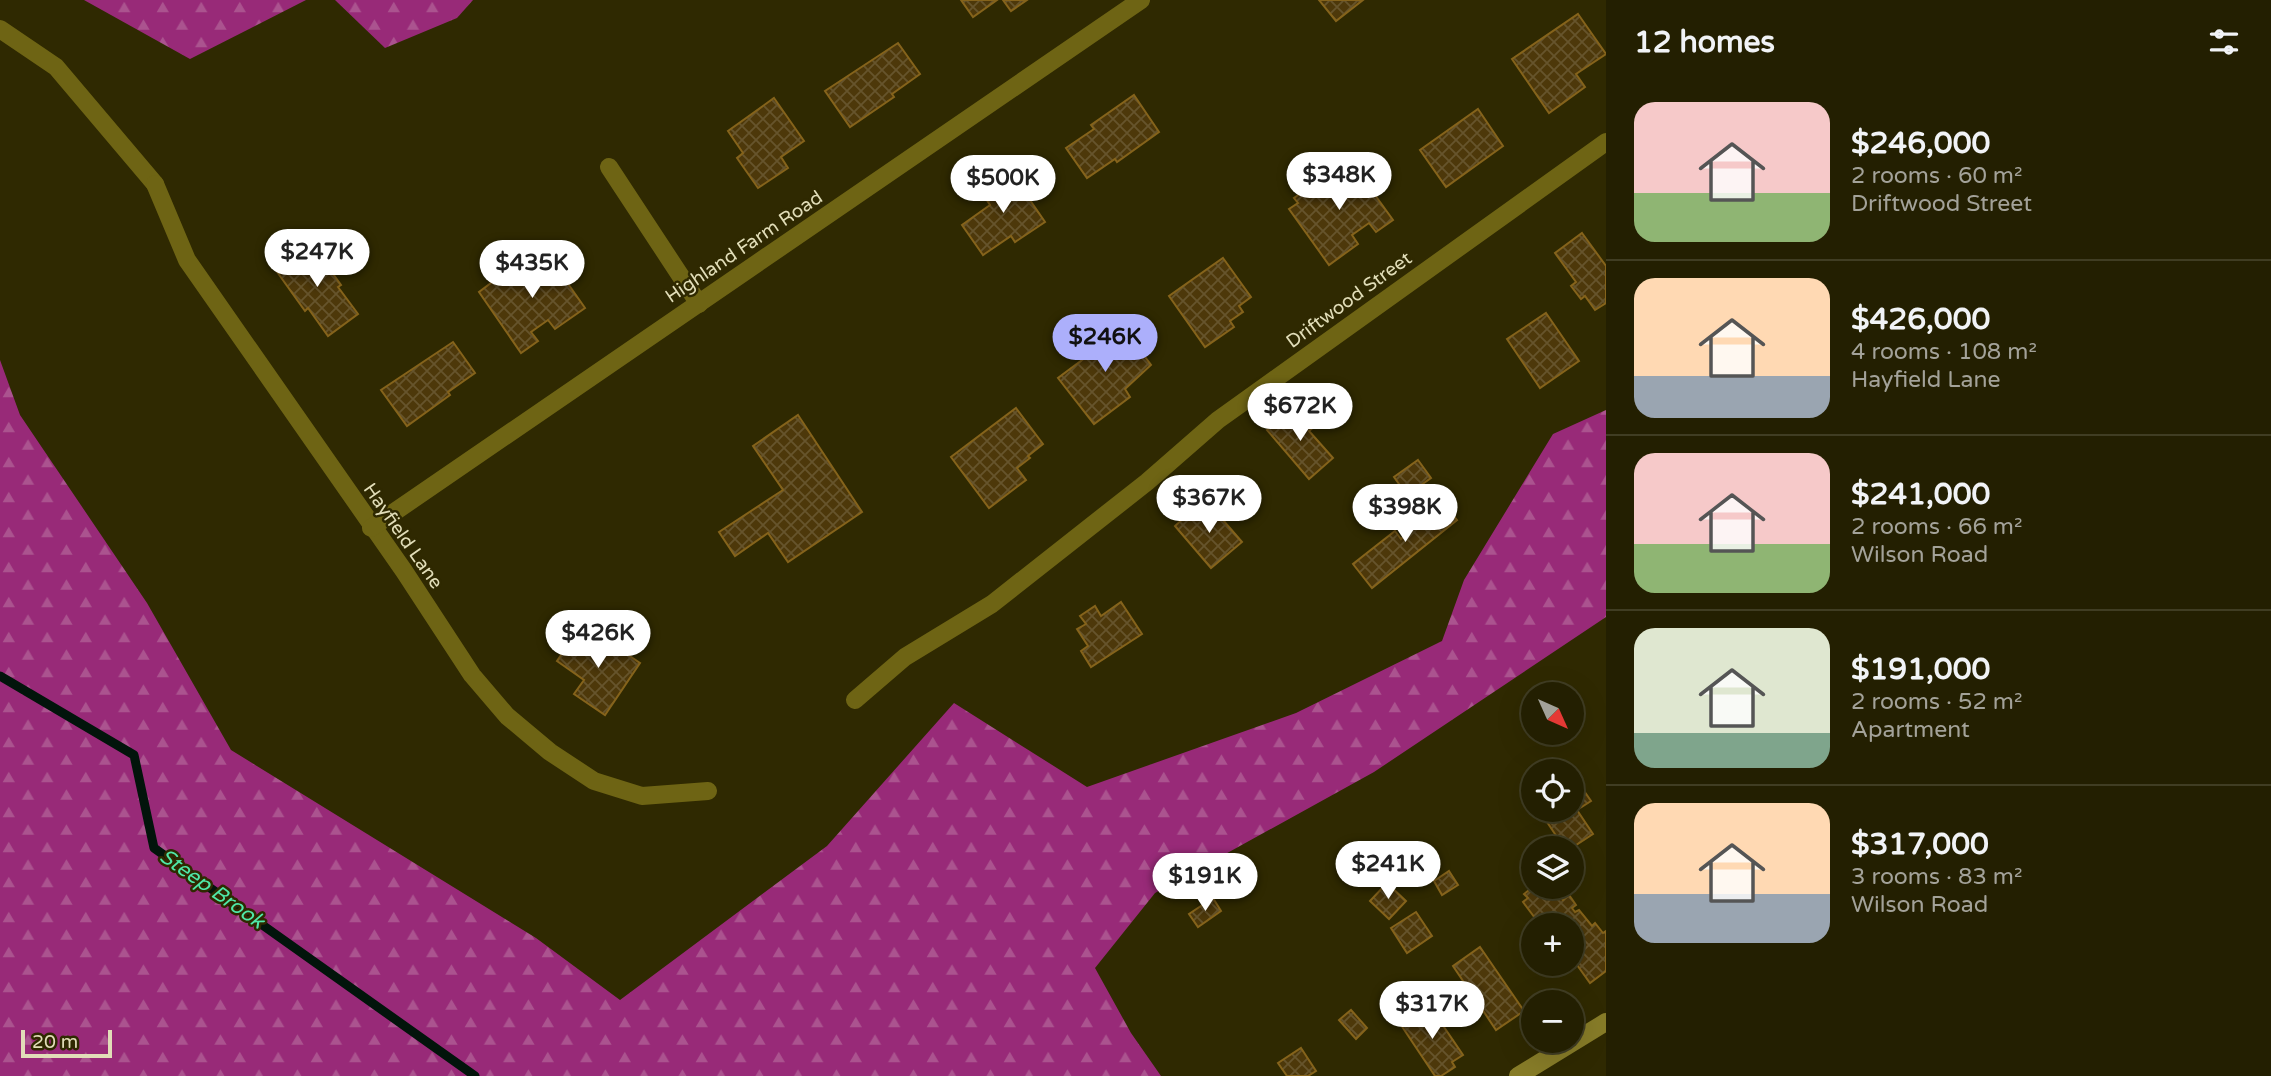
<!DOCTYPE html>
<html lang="en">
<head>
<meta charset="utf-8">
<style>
	body { margin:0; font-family:"Varela Round",sans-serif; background:#2f2c10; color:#f1f3f6; height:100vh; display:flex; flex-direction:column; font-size:26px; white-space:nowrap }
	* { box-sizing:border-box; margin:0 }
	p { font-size:23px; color:#a3a299 }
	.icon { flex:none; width:38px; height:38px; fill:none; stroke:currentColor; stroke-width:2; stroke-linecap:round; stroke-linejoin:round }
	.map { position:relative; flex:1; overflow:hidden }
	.panel { display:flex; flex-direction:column; background:#231f01; width:665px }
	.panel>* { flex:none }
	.needle { width:46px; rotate:135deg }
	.tools { position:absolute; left:1521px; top:682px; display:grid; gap:14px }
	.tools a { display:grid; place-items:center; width:63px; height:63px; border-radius:50%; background:#231f01; box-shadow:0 7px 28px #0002,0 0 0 2px #403d23; font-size:35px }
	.scale { position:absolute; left:21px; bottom:18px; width:91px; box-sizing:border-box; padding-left:7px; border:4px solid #e1ddb8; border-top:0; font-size:19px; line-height:24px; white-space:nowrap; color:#e1ddb8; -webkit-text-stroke:5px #2f2901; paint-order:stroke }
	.price { position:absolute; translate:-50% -60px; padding:0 16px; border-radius:24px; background:#fff; color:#222; font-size:23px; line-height:46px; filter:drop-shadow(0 2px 4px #0008) }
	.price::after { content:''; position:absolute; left:50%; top:42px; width:21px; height:16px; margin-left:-10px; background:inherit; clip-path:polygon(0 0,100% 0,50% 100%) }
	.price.selected { background:#acaffb; color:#111 }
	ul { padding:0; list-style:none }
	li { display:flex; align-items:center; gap:21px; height:175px; padding:0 28px }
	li+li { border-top:2px solid #403d23 }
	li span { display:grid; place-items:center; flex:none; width:196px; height:140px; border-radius:21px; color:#555 }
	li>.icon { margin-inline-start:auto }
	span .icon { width:84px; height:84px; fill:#fffc; stroke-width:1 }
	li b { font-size:30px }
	h2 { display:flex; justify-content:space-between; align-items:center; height:84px; padding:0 28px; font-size:30px }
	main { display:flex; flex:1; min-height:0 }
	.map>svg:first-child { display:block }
</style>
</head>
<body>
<main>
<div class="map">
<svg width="1606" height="1076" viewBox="0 0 1606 1076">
	<defs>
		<pattern id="forest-firs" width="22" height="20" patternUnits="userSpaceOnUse" patternTransform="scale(1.75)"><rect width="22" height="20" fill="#982a78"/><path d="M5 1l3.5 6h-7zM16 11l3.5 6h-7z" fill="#ab538f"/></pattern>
		<pattern id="building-cross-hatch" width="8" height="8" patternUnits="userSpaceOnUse" patternTransform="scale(1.75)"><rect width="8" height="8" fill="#4d380a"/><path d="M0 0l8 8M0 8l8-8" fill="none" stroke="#66542c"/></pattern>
	</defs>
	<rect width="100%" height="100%" fill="#2f2901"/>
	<!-- forest -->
	<g fill="url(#forest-firs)">
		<path d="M 84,0 L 306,0 L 190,59 Z"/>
		<path d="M 335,0 L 473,0 L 457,18 L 385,48 Z"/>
		<path d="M 0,360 L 20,415 L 147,603 L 231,750 L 536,938 L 620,1000 L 827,846 L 954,703 L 1087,787 L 1296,713 L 1442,641 L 1464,580 L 1553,434 L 1606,410 L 1606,617 L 1374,772 L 1155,893 L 1095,968 L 1131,1033 L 1161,1076 L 0,1076 Z"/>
	</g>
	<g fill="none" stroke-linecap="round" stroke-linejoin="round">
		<!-- stream -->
		<path stroke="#02140b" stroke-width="9" d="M 0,676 L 134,755 L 154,848 L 475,1076"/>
	</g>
	<!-- building -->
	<g fill="url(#building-cross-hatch)" stroke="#85631b" stroke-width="2">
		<path d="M 961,0 L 997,0 L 973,17 Z"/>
		<path d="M 1003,0 L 1027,0 L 1011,11 Z"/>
		<path d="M 1319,0 L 1363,0 L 1336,21 Z"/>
		<path d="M 1578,14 L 1606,54 L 1576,74 L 1585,87 L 1549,113 L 1512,59 Z"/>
		<path d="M 898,43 L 920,74 L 892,94 L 894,97 L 850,127 L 825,91 Z"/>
		<path d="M 1134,95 L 1159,132 L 1117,162 L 1115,159 L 1087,178 L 1066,148 L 1094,129 L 1091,125 Z"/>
		<path d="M 774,98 L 804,141 L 781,157 L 788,168 L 758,188 L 737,158 L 743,153 L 728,131 Z"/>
		<path d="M 1478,109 L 1503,146 L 1446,187 L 1420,150 Z"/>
		<path d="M 1349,159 L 1393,220 L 1376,232 L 1369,223 L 1352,235 L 1358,244 L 1329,265 L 1289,209 L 1298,203 L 1294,198 L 1315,183 L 1319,188 L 1336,176 L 1333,171 Z"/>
		<path d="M 1010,171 L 1045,222 L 1015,242 L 1011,236 L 983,255 L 962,225 L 990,205 L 981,191 Z"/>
		<path d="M 1582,233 L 1606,266 L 1606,303 L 1595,310 L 1585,296 L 1581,299 L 1571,286 L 1576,282 L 1555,253 Z"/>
		<path d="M 311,243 L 341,285 L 338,287 L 358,314 L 328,336 L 308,308 L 305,311 L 275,269 Z"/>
		<path d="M 545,251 L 585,308 L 555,329 L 548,320 L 531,332 L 538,341 L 521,353 L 479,292 L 495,280 L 498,284 L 515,272 L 512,269 L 533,254 L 536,258 Z"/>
		<path d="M 1223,258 L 1251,297 L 1239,306 L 1243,312 L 1230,321 L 1234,327 L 1205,347 L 1169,296 Z"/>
		<path d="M 1546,313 L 1579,361 L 1540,388 L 1507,339 Z"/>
		<path d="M 1103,327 L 1112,338 L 1124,329 L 1151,365 L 1125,389 L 1130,397 L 1094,424 L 1058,378 L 1094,351 L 1086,340 Z"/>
		<path d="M 453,342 L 475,373 L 448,392 L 450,395 L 407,426 L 381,390 Z"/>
		<path d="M 1016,408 L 1043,444 L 1028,456 L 1030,458 L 1017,468 L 1026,480 L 989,508 L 951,457 Z"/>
		<path d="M 1292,408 L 1303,421 L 1309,416 L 1316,425 L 1309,431 L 1333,458 L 1309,479 L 1267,430 Z"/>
		<path d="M 798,415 L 862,512 L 788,562 L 768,533 L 735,556 L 719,532 L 783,490 L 753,446 Z"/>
		<path d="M 1418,460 L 1431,478 L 1407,495 L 1394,477 Z"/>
		<path d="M 1440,498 L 1457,520 L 1372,588 L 1353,564 L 1395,531 L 1401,539 L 1412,529 L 1408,523 Z"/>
		<path d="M 1210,505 L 1242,542 L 1211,568 L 1175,526 L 1196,507 L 1201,513 Z"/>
		<path d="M 1121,602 L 1142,634 L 1091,667 L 1081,651 L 1088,646 L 1077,629 L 1086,624 L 1080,616 L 1095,606 L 1101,616 Z"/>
		<path d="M 578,630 L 605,648 L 609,642 L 640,663 L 605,715 L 574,694 L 584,680 L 557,661 Z"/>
		<path d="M 1573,775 L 1591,801 L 1577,810 L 1593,834 L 1570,849 L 1565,849 L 1539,810 L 1572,810 Z"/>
		<path d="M 1449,871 L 1458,885 L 1442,895 L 1434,881 Z"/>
		<path d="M 1387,883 L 1406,901 L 1389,919 L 1370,901 Z"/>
		<path d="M 1533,887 L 1537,887 L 1541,891 L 1546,887 L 1561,887 L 1564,892 L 1560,896 L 1563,900 L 1569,895 L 1576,905 L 1572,908 L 1575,912 L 1579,910 L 1592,926 L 1595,923 L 1603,933 L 1606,931 L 1606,971 L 1590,983 L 1572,958 L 1572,926 L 1541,926 L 1523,902 L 1528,898 L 1524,894 Z"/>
		<path d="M 1213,898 L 1221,911 L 1198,927 L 1189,914 Z"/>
		<path d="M 1416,912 L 1432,936 L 1407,953 L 1391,928 Z"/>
		<path d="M 1480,947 L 1524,1011 L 1496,1030 L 1453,966 Z"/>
		<path d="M 1429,1005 L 1463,1055 L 1452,1062 L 1455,1067 L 1441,1076 L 1435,1076 L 1401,1025 Z"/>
		<path d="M 1351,1010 L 1367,1028 L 1356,1039 L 1339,1020 Z"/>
		<path d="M 1301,1048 L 1316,1071 L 1308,1076 L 1287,1076 L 1278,1063 Z"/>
	</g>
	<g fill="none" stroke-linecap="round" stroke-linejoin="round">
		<!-- service -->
		<path stroke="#6e6414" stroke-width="18" d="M 0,29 L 56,67 L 155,184"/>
		<!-- minor -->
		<g stroke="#6e6414" stroke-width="18">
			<path d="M 609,167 L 699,304"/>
			<path d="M 155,184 L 187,260 L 404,571 L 472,675 L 507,716 L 550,752 L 594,781 L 642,796 L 708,791"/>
			<path d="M 371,528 L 1141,0"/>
			<path d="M 855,700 L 905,657 L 992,604 L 1147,482 L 1218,420 L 1606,142"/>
		</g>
		<!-- secondary -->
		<path stroke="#877c28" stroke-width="18" d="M 1518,1076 L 1606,1022"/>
	</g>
	<g text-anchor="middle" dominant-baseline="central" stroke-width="5" stroke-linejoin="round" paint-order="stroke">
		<!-- street labels -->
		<g font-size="19" fill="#e1ddb8" stroke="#2f2901">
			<text transform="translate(744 247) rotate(-34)">Highland Farm Road</text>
			<text transform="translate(1349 300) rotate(-36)">Driftwood Street</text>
			<text transform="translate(403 536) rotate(55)">Hayfield Lane</text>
		</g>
		<!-- water labels -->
		<g font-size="21" font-style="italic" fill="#4fe8a8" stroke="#2f2901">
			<text transform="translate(212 889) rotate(35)">Steep Brook</text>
		</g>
	</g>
</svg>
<div class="tools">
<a><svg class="needle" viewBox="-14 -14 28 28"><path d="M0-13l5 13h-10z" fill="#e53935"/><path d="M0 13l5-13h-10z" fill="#a3a299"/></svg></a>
<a><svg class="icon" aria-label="locate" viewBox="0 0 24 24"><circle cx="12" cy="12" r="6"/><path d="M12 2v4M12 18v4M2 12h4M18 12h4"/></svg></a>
<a><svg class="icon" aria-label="layers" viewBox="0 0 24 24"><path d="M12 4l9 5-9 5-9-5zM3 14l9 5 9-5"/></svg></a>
<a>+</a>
<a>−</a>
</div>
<div class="scale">20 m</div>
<b class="price" style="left:1339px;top:212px">$348K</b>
<b class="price" style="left:1003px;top:215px">$500K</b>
<b class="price" style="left:317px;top:289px">$247K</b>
<b class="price" style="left:532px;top:300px">$435K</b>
<b class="price selected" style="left:1105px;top:374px">$246K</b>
<b class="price" style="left:1300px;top:443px">$672K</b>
<b class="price" style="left:1209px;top:535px">$367K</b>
<b class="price" style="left:1405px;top:544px">$398K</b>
<b class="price" style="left:598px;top:670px">$426K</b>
<b class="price" style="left:1388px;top:901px">$241K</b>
<b class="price" style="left:1205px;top:913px">$191K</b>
<b class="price" style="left:1432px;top:1041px">$317K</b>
</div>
<section class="panel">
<h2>12 homes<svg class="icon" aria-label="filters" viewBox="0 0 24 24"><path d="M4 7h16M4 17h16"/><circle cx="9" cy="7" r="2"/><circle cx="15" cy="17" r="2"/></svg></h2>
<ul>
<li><span style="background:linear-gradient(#f6c9c9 65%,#8fb573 0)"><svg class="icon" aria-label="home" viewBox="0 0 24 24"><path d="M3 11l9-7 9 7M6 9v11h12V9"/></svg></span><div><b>$246,000</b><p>2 rooms · 60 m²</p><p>Driftwood Street</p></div></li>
<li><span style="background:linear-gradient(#ffd9b3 70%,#9aa5b1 0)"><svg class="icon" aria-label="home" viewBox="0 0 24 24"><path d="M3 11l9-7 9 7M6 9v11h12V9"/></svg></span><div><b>$426,000</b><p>4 rooms · 108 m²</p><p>Hayfield Lane</p></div></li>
<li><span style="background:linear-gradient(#f6c9c9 65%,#8fb573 0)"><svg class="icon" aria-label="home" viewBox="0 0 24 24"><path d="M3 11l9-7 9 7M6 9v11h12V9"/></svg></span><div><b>$241,000</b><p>2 rooms · 66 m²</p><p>Wilson Road</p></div></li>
<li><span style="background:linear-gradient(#dfe7d0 75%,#7fa58c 0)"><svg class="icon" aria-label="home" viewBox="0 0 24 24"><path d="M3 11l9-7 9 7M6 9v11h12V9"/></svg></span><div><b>$191,000</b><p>2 rooms · 52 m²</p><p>Apartment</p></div></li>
<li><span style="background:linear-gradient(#ffd9b3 65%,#9aa5b1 0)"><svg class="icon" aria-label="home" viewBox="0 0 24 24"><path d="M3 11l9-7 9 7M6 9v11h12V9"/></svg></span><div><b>$317,000</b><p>3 rooms · 83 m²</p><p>Wilson Road</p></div></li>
</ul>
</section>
</main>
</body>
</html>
